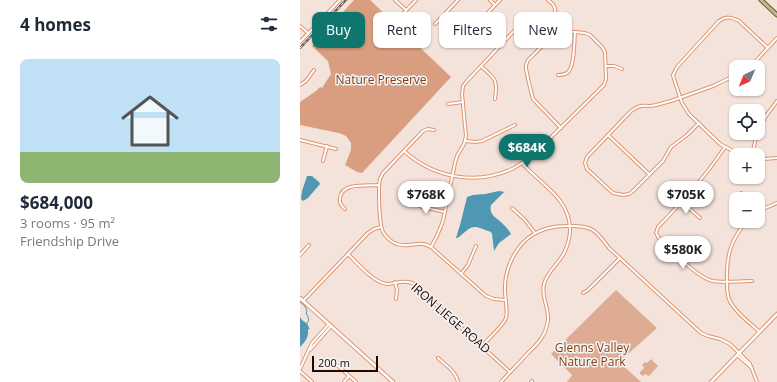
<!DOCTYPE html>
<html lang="en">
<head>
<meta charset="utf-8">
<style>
	body { margin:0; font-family:"Open Sans",sans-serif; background:#f6f6f7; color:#1f2937; height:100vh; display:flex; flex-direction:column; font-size:15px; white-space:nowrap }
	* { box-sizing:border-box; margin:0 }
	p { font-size:13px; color:#747a83 }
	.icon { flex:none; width:22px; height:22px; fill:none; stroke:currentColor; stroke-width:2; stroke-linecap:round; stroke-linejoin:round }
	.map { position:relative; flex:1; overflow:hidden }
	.panel { display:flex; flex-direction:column; background:#fff; width:300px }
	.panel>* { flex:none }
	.top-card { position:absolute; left:12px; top:12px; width:380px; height:36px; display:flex; gap:8px }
	.needle { width:26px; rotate:224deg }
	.tools { position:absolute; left:429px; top:60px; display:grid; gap:8px }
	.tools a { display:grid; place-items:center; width:36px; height:36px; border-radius:8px; background:#fff; box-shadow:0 1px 3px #0004; font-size:20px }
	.scale { position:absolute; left:12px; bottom:10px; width:66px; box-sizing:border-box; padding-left:4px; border:2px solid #220700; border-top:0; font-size:11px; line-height:14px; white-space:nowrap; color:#220700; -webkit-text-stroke:3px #f4f4f4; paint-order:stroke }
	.price { position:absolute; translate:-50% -34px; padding:0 9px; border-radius:14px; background:#fff; color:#222; font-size:13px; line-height:26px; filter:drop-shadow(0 1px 2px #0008) }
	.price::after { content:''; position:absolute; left:50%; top:24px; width:12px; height:9px; margin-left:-6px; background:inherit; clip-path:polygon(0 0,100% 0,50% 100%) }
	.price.current { background:#0f766e; color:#fff }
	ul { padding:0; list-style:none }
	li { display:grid; align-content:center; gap:8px; height:212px; padding:0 20px }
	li+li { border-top:1px solid #e0e1e3 }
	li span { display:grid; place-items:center; height:124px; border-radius:8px; color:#555 }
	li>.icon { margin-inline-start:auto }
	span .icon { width:72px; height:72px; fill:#fffc; stroke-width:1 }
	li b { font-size:17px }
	h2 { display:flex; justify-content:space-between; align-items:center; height:48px; padding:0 20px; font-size:17px }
	.tag { padding:0 14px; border-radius:8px; background:#fff; box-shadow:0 1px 3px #0004; font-size:14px; line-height:36px }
	.tag.current { background:#0f766e; color:#fff }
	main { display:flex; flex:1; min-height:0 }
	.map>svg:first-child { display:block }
</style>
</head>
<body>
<main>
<section class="panel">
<h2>4 homes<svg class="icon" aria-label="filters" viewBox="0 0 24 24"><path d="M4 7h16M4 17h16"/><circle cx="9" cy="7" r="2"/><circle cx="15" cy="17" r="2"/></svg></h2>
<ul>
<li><span style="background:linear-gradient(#bfe0f5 75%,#8fb573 0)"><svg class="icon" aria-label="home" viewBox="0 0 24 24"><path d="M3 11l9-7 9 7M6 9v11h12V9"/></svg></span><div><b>$684,000</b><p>3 rooms · 95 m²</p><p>Friendship Drive</p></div></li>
</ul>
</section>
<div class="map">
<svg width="477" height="382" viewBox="0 0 477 382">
	<rect width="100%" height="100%" fill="#f4e3db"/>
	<!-- green -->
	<g fill="#deac93">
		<path d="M 316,290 L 357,328 L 319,362 L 341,382 L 267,382 L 272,375 L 251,354 Z"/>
		<path d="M 351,359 L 358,366 L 349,376 L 345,374 L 343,376 L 340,374 L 340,372 L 344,368 L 342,365 L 345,362 L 347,363 Z"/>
	</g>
	<!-- forest -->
	<path fill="#d99d7f" d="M 54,0 L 70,0 L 151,77 L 62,173 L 57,172 L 45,165 L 51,150 L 51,143 L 46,136 L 39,133 L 0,125 L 0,102 L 16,91 L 20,87 L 22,88 L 31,74 L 28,61 L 12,46 Z"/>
	<!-- water -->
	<g fill="#5097b4">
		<path d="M 7,176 L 12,176 L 19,182 L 20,184 L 8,198 L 3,201 L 1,199 L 2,191 Z"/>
		<path d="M 199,191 L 205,192 L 203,193 L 191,205 C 189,216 196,217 202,223 C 206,227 209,230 211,234 L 199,243 L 194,251 L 192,234 L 191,232 C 172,225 174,224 159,237 L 157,238 L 156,238 L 160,225 L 167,197 L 173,195 L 185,194 Z"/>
		<path d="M 0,317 L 2,320 L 6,323 L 7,323 L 9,328 L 10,328 L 8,330 C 9,338 4,343 0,347 Z"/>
	</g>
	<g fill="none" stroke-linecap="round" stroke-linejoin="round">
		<!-- stream -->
		<path stroke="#5097b4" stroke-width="1" d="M 0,302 L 5,306 L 7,311 L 6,314 L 8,316 L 8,318 L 9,320 L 7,323"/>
		<!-- minor casing -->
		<g stroke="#e0946c" stroke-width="4">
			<g id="minor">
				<path d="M 95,0 L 106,10"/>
				<path d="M 190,0 L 195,5"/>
				<path d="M 248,0 C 254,4 256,8 255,16 C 255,21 255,27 253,31 C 250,40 235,53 228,60 L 226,65 L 226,69 L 229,83 L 233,99 L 261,128"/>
				<path d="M 95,22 L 116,0"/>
				<path d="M 135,24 L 158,0"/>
				<path d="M 0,26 L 8,33"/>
				<path d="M 157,45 L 200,0"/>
				<path d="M 181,66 C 195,79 198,79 195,99"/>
				<path d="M 306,66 L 314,66 L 322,69"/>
				<path d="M 449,67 L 454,63 L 477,38"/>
				<path d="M 258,75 C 261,75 264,75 267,73 C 275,68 274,41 275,32"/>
				<path d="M 0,85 L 6,81 L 14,70"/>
				<path d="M 148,104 L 163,102"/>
				<path d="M 399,123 L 387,135 L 371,147 L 363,161 L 333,191 L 329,194 L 323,195 L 313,193 L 287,169 L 285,163 L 287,157 L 331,111 C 343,102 344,108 356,105 C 361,104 366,102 371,101 L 413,86 L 436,75"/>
				<path d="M 134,130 L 128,129 L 123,131 L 83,173 C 82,175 81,177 80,179 C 78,187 79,224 83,232 C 86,237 91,242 97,244 C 104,247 111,244 119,244 C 123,243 127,245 131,247 L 186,296 L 194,299 L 205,300"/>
				<path d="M 458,131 L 466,116 L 477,101"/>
				<path d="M 308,135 L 349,174"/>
				<path d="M 0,140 L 36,149"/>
				<path d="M 166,141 L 175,142 L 182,141 L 215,125"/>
				<path d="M 425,147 C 405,177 383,201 358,227 L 356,233 L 359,238 C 372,250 395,276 412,281 C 424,283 440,281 452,281"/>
				<path d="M 104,151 C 134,178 177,186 214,168 C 221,164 228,159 234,154 L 304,85 L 306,79 L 305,52 L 302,47 L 290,35 L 285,33 L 223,27 L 218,29 L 214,31 L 167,81 L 163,86 L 162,94 L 166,136 L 164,144 L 157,156 L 155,163 L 143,221 L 137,236 L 131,247"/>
				<path d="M 442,155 L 435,152 L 420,144 L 389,114 L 382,103 L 374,79 L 373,75 L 377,67 L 419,21 C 426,16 431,17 439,21 L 468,48"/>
				<path d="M 452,155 L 457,133"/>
				<path d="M 458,158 L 464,159 L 477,158"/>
				<path d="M 23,161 L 27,146"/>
				<path d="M 441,193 L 444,199"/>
				<path d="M 382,202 L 400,218"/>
				<path d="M 114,203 L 122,207 L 145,212"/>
				<path d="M 212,208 L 225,220 L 235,233"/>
				<path d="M 45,209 C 41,206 39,203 40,198 C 42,182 67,186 79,185"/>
				<path d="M 458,212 L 463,209 L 477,203"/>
				<path d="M 447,221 C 431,239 426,256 427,280 C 427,290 427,299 433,306 C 440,316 451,324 460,332"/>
				<path d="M 48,254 C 57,263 74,283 87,284 C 97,284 101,279 112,283 L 210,372"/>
				<path d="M 0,255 L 9,245"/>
				<path d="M 161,274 L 168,265 L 176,246"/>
				<path d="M 95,282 L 97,290 L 96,299"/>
				<path d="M 283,293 L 288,290 L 320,258"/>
				<path d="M 3,301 L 68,233 L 74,229 L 81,227"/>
				<path d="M 182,346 C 188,339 203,326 206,318 C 208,311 205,299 205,291 C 204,270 215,245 234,234 C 244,228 255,226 266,226 C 290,225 295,228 309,248 L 401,333 L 408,336 L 420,339 L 430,344 L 450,364 L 457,382"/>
				<path d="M 10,350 L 31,326"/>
				<path d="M 437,355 L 452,368"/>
				<path d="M 138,358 C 145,365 156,371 158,382"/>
				<path d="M 37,365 L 56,382"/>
				<path d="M 0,369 L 12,343 L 29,324"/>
				<path d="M 0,371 L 12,382"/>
				<path d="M 44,382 L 49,376"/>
				<path d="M 201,382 C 210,372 219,363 228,353 C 233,348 239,343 242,337 C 246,332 247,326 248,320 C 249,308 241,297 244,284 C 247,271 260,263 265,251 C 268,244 270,237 270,230 C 270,198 241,185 222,163"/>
				<path d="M 231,382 L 232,381"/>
			</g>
		</g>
		<!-- tertiary casing -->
		<g stroke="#e0946c" stroke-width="4">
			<path id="tertiary" d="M 0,42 L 40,0"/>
		</g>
		<!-- secondary casing -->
		<g stroke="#e0946c" stroke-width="4.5">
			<g id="secondary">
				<path d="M 0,298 L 93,382"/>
				<path d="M 411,382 L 477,314"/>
			</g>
		</g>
		<!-- primary casing -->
		<g stroke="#685e2d" stroke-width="5">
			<path id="primary" d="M 461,0 L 477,15"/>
		</g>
		<!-- minor -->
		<use href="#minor" stroke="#fff" stroke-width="2"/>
		<!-- tertiary -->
		<use href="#tertiary" stroke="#fff" stroke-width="2"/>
		<!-- secondary -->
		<use href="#secondary" stroke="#fff" stroke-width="2.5"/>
		<!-- primary -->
		<use href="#primary" stroke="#bbbb8f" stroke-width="3"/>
		<!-- rail casing -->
		<g stroke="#755d56" stroke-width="2.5">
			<path id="rail" d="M 0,48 L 46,0"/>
		</g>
		<!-- rail -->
		<use href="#rail" stroke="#f4f4f4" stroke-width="1" stroke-dasharray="3" stroke-linecap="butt"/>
	</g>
	<g text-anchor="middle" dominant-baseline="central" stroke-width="3" stroke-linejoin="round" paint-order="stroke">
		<!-- park labels -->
		<g font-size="12" fill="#853c0e" stroke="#f4f4f4">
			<text x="81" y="79">Nature Preserve</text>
			<text x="292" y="347">Glenns Valley<tspan x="292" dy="14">Nature Park</tspan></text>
		</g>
		<!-- street labels -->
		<g font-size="12" fill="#220700" stroke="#f4f4f4">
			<text transform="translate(151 318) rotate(41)">IRON LIEGE ROAD</text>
		</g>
	</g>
</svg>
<div class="tools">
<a><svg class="needle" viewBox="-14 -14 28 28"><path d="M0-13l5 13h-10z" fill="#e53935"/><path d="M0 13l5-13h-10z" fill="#747a83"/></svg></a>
<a><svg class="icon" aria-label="locate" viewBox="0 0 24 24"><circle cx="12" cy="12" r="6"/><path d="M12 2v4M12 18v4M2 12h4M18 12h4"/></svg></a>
<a>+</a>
<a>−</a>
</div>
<div class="scale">200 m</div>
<b class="price current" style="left:227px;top:168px">$684K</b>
<b class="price" style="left:126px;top:215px">$768K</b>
<b class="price" style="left:386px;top:215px">$705K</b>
<b class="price" style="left:383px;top:270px">$580K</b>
<div class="top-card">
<a class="tag current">Buy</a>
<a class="tag">Rent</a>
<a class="tag">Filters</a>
<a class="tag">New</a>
</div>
</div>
</main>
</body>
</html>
